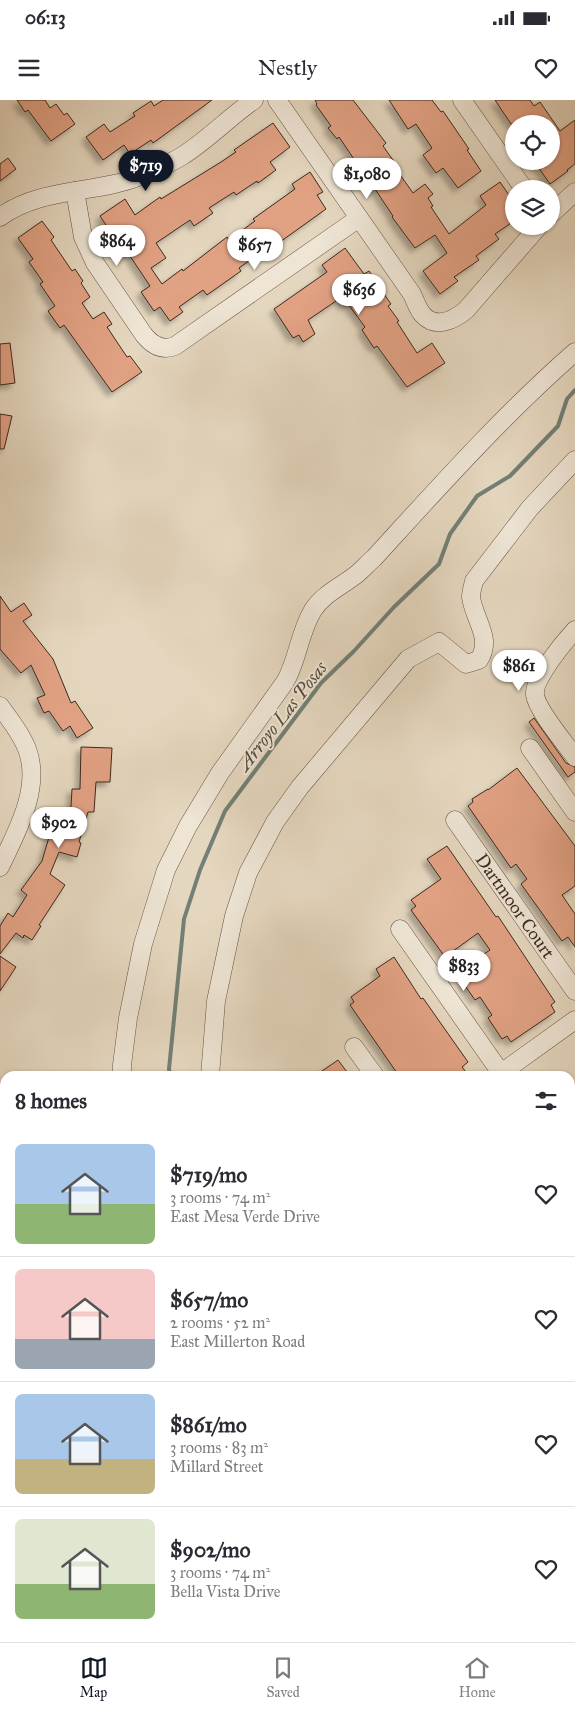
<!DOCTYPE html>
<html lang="en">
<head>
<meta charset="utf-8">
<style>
	body { margin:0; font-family:"IM FELL Great Primer",serif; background:#f2f2f3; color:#2b2b33; height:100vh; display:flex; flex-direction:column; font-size:19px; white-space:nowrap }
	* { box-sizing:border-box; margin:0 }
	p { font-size:16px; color:#7c7c81 }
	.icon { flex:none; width:28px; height:28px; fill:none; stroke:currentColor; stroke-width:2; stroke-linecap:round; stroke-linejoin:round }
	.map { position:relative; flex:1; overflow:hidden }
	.side { position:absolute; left:0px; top:971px; width:575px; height:571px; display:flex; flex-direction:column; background:#fff; border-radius:15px 15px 0 0; box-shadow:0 1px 4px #0004 }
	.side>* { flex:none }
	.controls { position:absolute; left:505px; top:15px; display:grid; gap:10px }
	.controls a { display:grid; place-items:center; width:55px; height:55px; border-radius:50%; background:#fff; box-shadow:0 1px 4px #0004; font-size:25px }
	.price { position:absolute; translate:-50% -42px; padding:0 11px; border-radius:18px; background:#fff; color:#222; font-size:16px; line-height:32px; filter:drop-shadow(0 1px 2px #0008) }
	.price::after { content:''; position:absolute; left:50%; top:30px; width:15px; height:11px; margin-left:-8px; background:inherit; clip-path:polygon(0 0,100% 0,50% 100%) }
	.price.current { background:#111827; color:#fff }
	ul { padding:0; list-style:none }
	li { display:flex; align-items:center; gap:15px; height:125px; padding:0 15px }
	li+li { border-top:1px solid #e1e1e2 }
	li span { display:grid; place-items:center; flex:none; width:140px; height:100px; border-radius:8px; color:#555 }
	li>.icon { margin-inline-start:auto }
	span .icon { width:60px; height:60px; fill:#fffc; stroke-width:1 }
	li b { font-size:21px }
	h2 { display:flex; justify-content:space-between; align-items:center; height:60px; padding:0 15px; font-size:21px }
	.status { display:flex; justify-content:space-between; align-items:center; height:35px; padding:0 25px; background:#fff; direction:ltr }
	.status svg { height:14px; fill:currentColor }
	header { display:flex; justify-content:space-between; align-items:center; height:65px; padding:0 15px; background:#fff; font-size:22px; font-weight:600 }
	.menu { display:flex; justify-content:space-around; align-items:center; height:70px; border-top:1px solid #e1e1e2; background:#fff; font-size:14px; color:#7c7c81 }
	.menu a { display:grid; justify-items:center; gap:2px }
	.menu .current { color:#111827 }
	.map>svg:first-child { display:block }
</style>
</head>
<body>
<div class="status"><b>06:13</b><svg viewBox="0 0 49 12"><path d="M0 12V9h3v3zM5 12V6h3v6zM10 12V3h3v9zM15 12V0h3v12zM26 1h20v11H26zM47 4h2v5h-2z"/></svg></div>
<header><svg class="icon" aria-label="menu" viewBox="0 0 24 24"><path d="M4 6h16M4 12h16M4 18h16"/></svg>Nestly<svg class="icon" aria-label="heart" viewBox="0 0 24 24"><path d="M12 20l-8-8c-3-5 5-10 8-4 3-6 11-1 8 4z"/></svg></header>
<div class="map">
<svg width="575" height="1542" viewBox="0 0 575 1542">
	<defs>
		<filter id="shadow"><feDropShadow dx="-4.5" dy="4.5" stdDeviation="2.5" flood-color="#0004"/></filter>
	</defs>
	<rect width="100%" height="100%" fill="#e5d7bf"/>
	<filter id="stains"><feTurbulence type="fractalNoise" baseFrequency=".004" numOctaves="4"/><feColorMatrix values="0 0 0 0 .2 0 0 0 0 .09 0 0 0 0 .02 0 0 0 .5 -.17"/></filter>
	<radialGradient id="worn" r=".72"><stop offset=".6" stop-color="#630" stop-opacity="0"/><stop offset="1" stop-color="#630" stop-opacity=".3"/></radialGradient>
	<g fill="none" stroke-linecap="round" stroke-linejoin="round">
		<!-- stream -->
		<g stroke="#728076" stroke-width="4">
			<path d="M 170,976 L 169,969 L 184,819 L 200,770 L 225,711 L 321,583 L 354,551 L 394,507 L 439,464 L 450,434 L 477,396 L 510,376 L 558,326 L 567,299 L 575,290"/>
			<path d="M 6,1542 L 8,1538"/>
		</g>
	</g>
	<!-- building -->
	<g fill="#e1a183" stroke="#3d291d" filter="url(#shadow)">
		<path d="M 17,0 L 45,0 L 50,8 L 56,4 L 64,15 L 67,13 L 75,24 L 51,41 L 28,10 L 25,12 Z"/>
		<path d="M 163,0 L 212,0 L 153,43 L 151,40 L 130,54 L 124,45 L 103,60 L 86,37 L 104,24 L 110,32 L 135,16 L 133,13 L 151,1 L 154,6 Z"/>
		<path d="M 315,0 L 353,0 L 386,43 L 383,46 L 398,67 L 396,69 L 413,93 L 425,84 L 433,94 L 428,98 L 433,106 L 431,107 L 449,134 L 486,105 L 480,96 L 500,82 L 513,101 L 505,107 L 514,121 L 495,134 L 499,139 L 476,156 L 479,160 L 454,177 L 458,181 L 440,194 L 423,171 L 447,153 L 435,135 L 415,148 L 392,117 L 393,116 L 373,86 L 371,87 L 358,69 L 360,68 L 339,37 L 337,39 L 328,28 L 331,26 L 316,5 L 317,4 Z"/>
		<path d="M 389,0 L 432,0 L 441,12 L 443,11 L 469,49 L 467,50 L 481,71 L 458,88 L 443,68 L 436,73 L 423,55 L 432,48 L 416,24 L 408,29 Z"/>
		<path d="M 495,0 L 530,0 L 534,6 L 540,2 L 560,31 L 575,20 L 575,64 L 567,70 L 568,71 L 550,84 L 534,61 L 551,61 L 551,24 L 511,24 Z"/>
		<path d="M 273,23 L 290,47 L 270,62 L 276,70 L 258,83 L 257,81 L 236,95 L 234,92 L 209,108 L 213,113 L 194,126 L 190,120 L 156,143 L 166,158 L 151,168 L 162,184 L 182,169 L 183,171 L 227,137 L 229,140 L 255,121 L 253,119 L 295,89 L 292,84 L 310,72 L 323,92 L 317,95 L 326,109 L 273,147 L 271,145 L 239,168 L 241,171 L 207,195 L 203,190 L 179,207 L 183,212 L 170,221 L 160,207 L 154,211 L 141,192 L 150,186 L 128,153 L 124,156 L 111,139 L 114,137 L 100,116 L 125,99 L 135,115 L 160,97 L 161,99 L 221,62 L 236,52 L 234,50 Z"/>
		<path d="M 8,58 L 16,69 L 0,81 L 0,64 Z"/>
		<path d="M 42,121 L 54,137 L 51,140 L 72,171 L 75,169 L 83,181 L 81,183 L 90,197 L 82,203 L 93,219 L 104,212 L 112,224 L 107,227 L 127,257 L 130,256 L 142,272 L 112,292 L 64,225 L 60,228 L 48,211 L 55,206 L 40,184 L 43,182 L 29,162 L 33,159 L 18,138 Z"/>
		<path d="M 345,148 L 364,174 L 369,171 L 378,183 L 377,184 L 391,204 L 388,206 L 399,221 L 397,222 L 417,253 L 432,243 L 445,263 L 407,287 L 377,246 L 374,248 L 362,230 L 365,227 L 348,204 L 344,206 L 339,199 L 308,220 L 315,234 L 303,242 L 299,235 L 293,238 L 274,209 L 327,172 L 322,165 Z"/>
		<path d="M 10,243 L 15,283 L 0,285 L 0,244 Z"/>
		<path d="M 0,314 L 12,316 L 4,349 L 0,349 Z"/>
		<path d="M 0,496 L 11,512 L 24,503 L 32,515 L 23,521 L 53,559 L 71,603 L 75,601 L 93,628 L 77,638 L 70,626 L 63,631 L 49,611 L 44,613 L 37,598 L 45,595 L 31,565 L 21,573 L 0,549 Z"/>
		<path d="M 534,618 L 566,663 L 575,667 L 575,672 L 568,677 L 529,622 Z"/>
		<path d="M 81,647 L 112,648 L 110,682 L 96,682 L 94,712 L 88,712 L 79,742 L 81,743 L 77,757 L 59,752 L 50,774 L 65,785 L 39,825 L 41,826 L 32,840 L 24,835 L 23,838 L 16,833 L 0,854 L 0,826 L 8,813 L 13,817 L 27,795 L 21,790 L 42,761 L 54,720 L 70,724 L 72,689 L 80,689 Z"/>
		<path d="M 517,668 L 575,746 L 575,786 L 562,795 L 575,814 L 575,847 L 568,837 L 562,841 L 521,784 L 527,779 L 516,764 L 511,768 L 468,706 L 473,702 L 472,699 L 488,689 L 488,690 Z"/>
		<path d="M 447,746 L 496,817 L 498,816 L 555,902 L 551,905 L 555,912 L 511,942 L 507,936 L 502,939 L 488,918 L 492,915 L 480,897 L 475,900 L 461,880 L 467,876 L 462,869 L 490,850 L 478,833 L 445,857 L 411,810 L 416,806 L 411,800 L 441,779 L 427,759 Z"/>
		<path d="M 0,856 L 16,867 L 0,891 Z"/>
		<path d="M 394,857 L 421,899 L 423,898 L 468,962 L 462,967 L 469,976 L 399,976 L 350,905 L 354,902 L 351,897 L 380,876 L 376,869 Z"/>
		<path d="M 338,960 L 350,976 L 315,976 Z"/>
	</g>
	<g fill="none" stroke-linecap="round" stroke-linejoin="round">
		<!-- minor casing -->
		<g stroke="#675446" stroke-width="19">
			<g id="minor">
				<path d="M 277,0 L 412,194 C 415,200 418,210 423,215 C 436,229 454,220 466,210 L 539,126"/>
				<path d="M 462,0 L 524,89"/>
				<path d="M 75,91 L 83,137 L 95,163 L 144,235 C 152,245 162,251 175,246 L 359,118"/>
				<path d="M 551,114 L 575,92"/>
				<path d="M 0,117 C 41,87 96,94 141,76 C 155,70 169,64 182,56 C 208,40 229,17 254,0"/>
				<path d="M 575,530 C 564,542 533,579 535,595 C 537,610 565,643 575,657"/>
				<path d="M 0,606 C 10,620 21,633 27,649 C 42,688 16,733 0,767"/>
				<path d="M 530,648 L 575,712"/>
				<path d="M 455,720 L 575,891"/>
				<path d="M 400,829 L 501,973"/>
				<path d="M 354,947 L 375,976"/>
				<path d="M 122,976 L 122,965 L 128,918 L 143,844 L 166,770 L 188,726 L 220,673 L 285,582 C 298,560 299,533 313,510 C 323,494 342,486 357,474 C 363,469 368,463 374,458 C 439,387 503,315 575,252"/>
				<path d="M 210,976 L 216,901 L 234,816 L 248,773 L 275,722 L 300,687 L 408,559 L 439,542 L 466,564 L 479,560 C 493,538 474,520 471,497 C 471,492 473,486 474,481 L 530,408 L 575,360"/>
				<path d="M 497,976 L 575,920"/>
				<path d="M 570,1140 L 575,1148"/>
				<path d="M 0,1192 L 5,1188"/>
				<path d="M 570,1410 L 575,1417"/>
				<path d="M 570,1433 L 575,1429"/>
				<path d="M 74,1538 L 77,1542"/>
				<path d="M 279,1538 L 282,1542"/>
				<path d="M 375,1538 L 382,1542"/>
				<path d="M 441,1538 L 444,1542"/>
				<path d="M 254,1542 L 266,1538"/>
				<path d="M 339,1542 L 345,1538"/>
			</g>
		</g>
		<!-- major casing -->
		<g stroke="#3d291d" stroke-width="24">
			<g id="major">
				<path d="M 0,1357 L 5,1365"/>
				<path d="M 118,1538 L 121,1542"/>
				<path d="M 142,1538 L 145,1542"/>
				<path d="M 574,1542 L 575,1541"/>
			</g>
		</g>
		<!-- minor -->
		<use href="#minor" stroke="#eee5d5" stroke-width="18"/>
		<!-- major -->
		<use href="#major" stroke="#e2bc80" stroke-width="22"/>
	</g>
	<g text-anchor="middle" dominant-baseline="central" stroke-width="4" stroke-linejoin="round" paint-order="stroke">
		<!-- street labels -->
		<g font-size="18" fill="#3d291d" stroke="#eee5d5">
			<text transform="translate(515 806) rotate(55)">Dartmoor Court</text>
		</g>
		<!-- water labels -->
		<g font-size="19" font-style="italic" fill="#534d42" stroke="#eee5d5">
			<text transform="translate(282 616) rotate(-52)">Arroyo Las Posas</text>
		</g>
	</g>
	<rect width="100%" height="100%" filter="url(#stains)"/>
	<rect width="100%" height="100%" fill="url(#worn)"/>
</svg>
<div class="controls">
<a><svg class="icon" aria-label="locate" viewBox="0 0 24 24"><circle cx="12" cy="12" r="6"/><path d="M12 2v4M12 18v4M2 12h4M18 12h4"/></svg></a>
<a><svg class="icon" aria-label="layers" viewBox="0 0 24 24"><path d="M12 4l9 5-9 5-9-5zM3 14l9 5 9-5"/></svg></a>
</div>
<b class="price current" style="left:146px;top:92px">$719</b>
<b class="price" style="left:367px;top:100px">$1,080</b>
<b class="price" style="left:117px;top:167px">$864</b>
<b class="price" style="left:255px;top:171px">$657</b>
<b class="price" style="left:359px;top:216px">$636</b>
<b class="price" style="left:519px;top:592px">$861</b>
<b class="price" style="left:59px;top:749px">$902</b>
<b class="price" style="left:464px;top:892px">$833</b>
<section class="side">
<h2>8 homes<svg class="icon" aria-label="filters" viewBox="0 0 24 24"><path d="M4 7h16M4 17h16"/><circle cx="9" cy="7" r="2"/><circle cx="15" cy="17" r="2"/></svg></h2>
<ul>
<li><span style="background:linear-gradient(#a9c7e8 60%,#8fb573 0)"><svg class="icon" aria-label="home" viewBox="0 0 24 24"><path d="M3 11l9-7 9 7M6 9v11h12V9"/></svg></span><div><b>$719/mo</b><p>3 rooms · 74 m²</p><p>East Mesa Verde Drive</p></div><svg class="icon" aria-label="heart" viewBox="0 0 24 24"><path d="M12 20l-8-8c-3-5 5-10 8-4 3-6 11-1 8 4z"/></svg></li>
<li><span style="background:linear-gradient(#f6c9c9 70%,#9aa5b1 0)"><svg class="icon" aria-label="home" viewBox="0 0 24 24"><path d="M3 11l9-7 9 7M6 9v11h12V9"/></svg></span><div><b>$657/mo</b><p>2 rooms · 52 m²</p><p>East Millerton Road</p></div><svg class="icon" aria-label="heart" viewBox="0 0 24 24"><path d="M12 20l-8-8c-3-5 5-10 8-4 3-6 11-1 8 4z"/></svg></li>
<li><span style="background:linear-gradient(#a9c7e8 65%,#c2b280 0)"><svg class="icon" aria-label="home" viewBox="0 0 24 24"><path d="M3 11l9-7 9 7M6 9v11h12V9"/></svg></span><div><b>$861/mo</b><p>3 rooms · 83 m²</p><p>Millard Street</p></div><svg class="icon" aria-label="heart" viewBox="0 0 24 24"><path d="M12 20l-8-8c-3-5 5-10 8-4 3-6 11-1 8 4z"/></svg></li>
<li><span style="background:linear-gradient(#dfe7d0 65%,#8fb573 0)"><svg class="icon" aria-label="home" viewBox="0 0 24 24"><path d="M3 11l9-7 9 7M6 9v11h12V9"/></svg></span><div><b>$902/mo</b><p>3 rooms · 74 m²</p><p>Bella Vista Drive</p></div><svg class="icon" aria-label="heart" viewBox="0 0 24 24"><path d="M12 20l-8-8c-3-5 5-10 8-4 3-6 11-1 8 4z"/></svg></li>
</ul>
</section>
</div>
<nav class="menu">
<a class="current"><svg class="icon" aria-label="map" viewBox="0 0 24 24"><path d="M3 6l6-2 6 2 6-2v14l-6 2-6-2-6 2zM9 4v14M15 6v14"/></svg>Map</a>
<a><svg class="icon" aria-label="saved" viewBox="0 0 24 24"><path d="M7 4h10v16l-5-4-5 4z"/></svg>Saved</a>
<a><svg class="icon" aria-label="home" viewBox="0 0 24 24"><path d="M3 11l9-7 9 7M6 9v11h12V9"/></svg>Home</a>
</nav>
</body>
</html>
